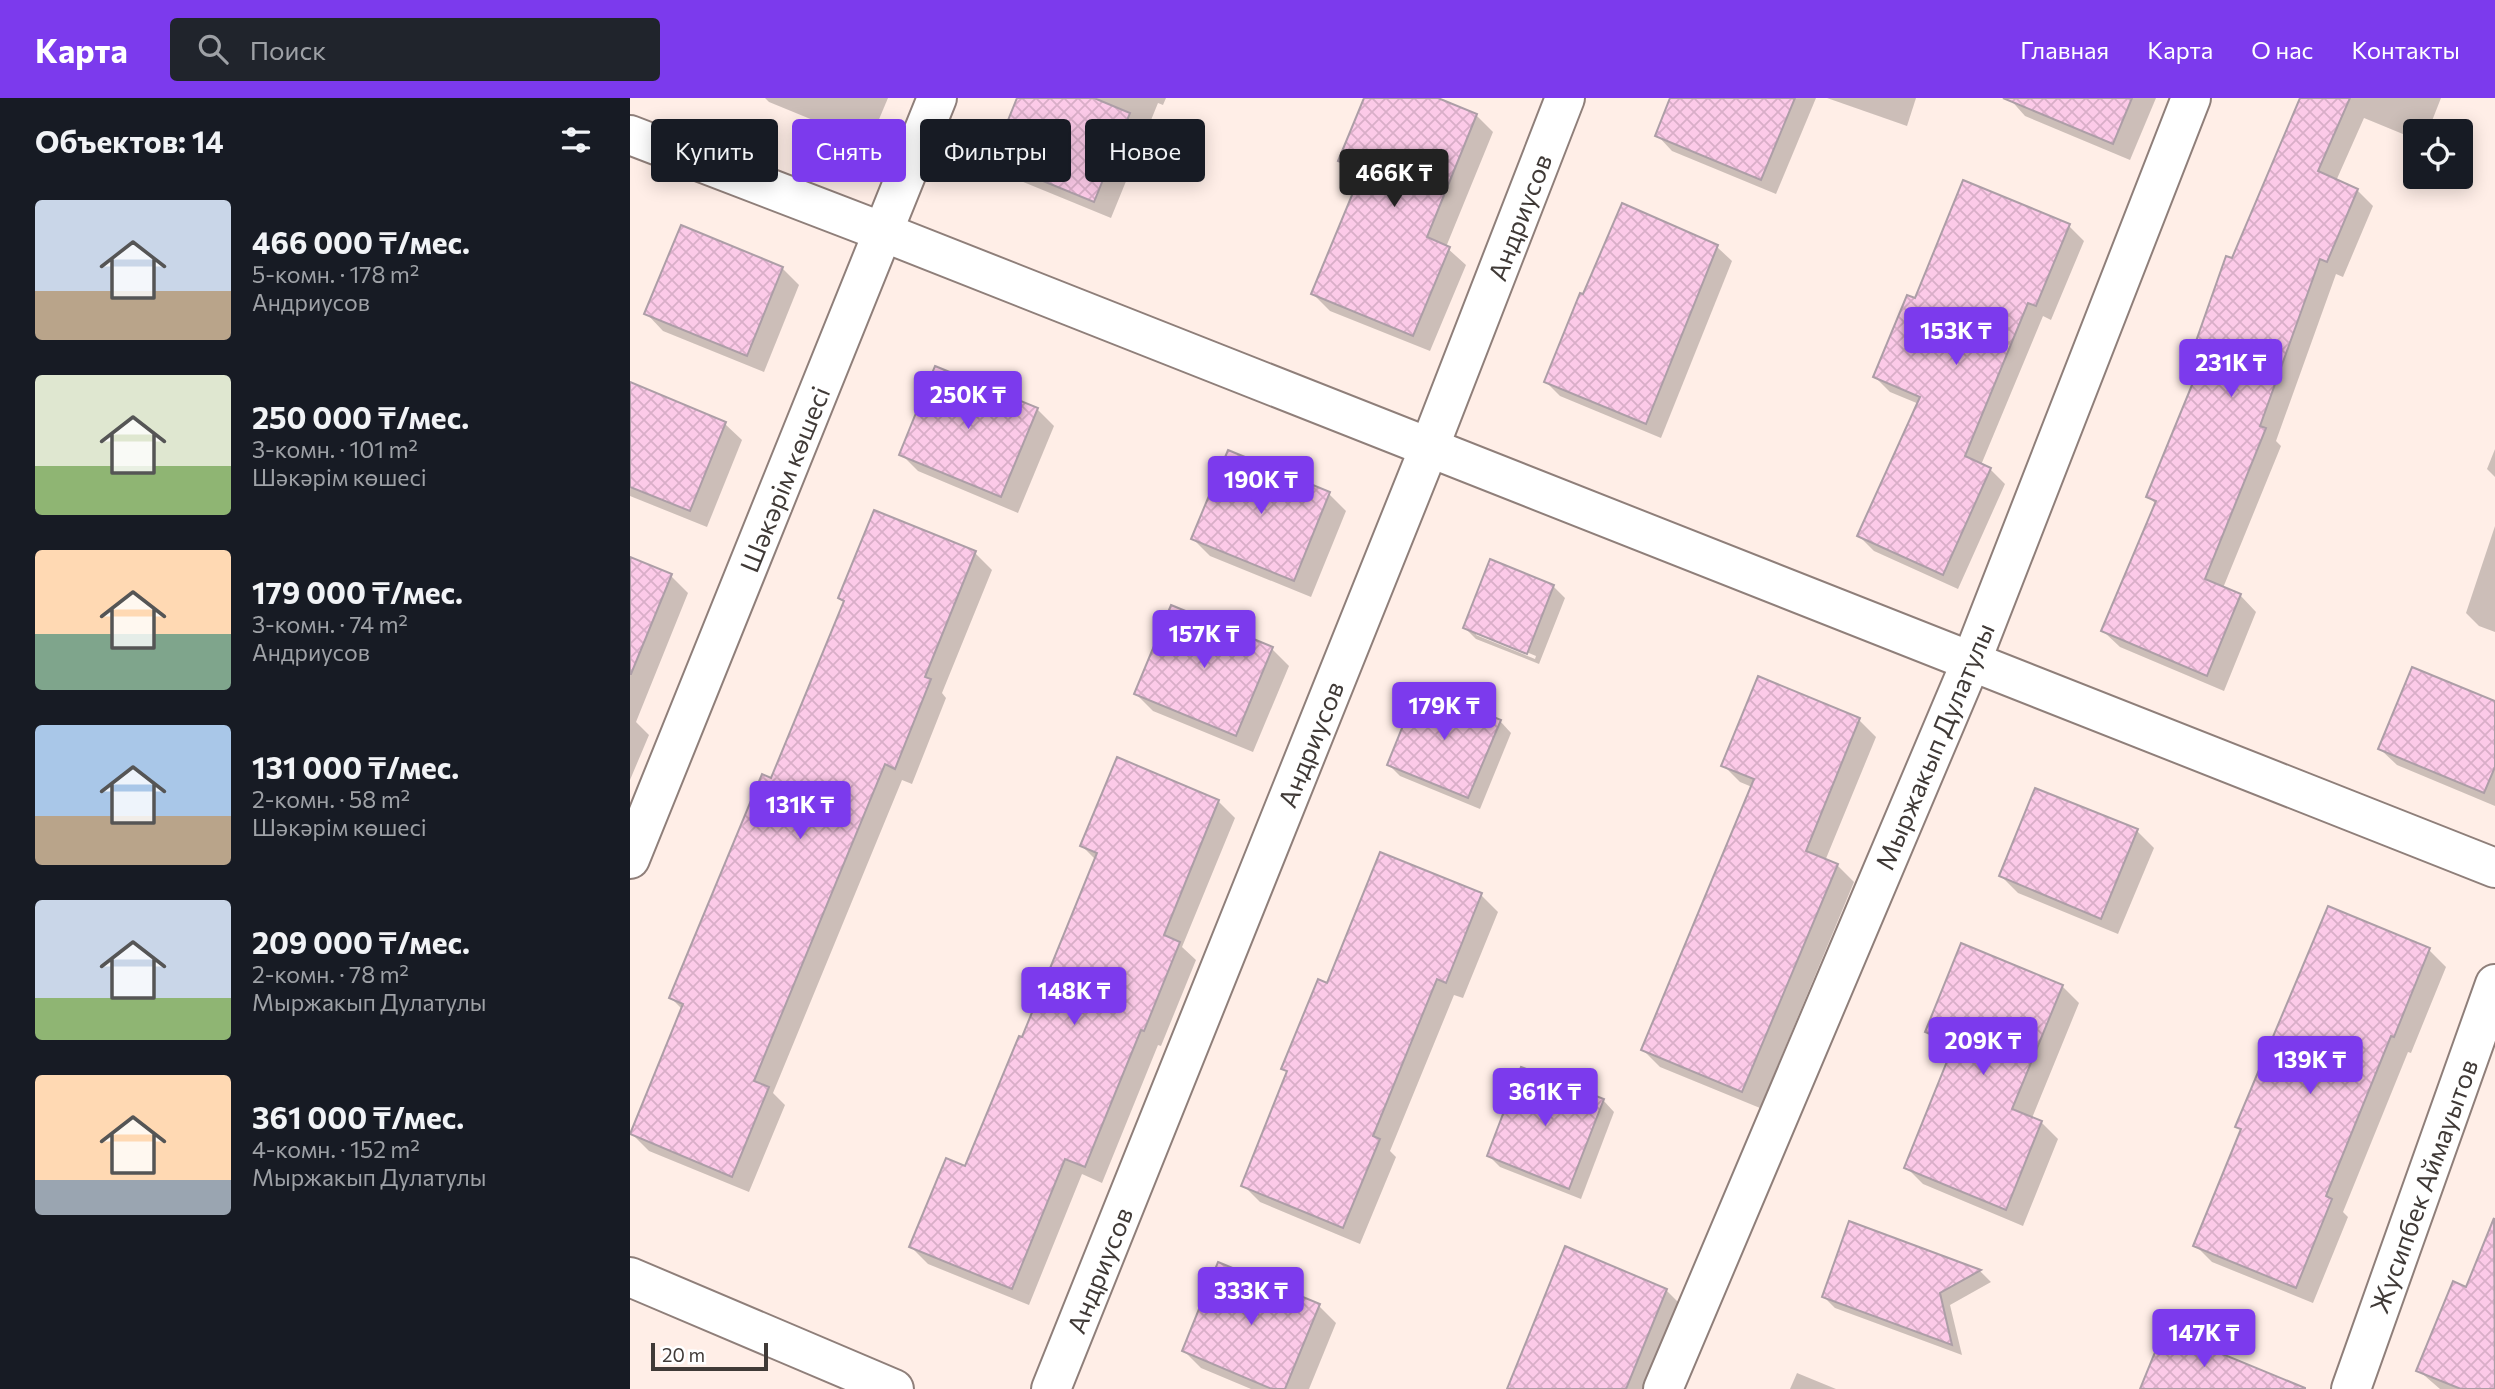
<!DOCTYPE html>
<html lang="ru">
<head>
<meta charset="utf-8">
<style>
	body { margin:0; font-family:Commissioner,sans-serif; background:#20242c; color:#f1f3f6; height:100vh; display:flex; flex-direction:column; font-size:26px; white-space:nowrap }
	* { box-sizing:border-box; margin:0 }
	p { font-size:23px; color:#9ea1a6 }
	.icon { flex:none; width:38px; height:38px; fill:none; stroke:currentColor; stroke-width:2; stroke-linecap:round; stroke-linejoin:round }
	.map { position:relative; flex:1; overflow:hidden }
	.sheet { display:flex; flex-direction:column; background:#171b24; width:630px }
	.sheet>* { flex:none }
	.banner { position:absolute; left:21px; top:21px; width:665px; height:63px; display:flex; gap:14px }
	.tools { position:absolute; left:1773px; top:21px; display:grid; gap:14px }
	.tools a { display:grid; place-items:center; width:70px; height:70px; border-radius:7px; background:#171b24; box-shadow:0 4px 18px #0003; font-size:35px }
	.scale { position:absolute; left:21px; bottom:18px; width:117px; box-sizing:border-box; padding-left:7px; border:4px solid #403a37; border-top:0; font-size:19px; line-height:24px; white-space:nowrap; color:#403a37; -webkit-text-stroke:5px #fff; paint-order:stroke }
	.price { position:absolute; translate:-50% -60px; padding:0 16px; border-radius:7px; background:#7c3aed; color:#fff; font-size:23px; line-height:46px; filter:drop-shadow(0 2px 4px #0008) }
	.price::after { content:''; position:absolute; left:50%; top:42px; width:21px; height:16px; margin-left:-10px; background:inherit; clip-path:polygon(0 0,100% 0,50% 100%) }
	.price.on { background:#222; color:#fff }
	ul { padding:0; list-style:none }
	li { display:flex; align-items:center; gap:21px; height:175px; padding:0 35px }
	li span { display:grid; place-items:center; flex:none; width:196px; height:140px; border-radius:7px; color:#555 }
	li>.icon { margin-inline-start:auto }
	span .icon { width:84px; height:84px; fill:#fffc; stroke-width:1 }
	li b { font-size:30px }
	h2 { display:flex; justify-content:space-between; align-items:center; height:84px; padding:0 35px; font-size:30px }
	.tag { padding:0 24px; border-radius:7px; background:#171b24; box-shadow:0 4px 18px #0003; font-size:24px; line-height:63px }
	.tag.on { background:#7c3aed; color:#fff }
	header { display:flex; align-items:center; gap:42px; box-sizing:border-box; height:98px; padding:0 35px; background:#7c3aed; color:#fff }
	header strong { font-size:33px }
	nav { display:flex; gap:38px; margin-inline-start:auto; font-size:24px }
	.search { width:490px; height:63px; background:#20242c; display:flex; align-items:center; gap:18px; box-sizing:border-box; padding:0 24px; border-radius:7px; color:#9ea1a6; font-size:26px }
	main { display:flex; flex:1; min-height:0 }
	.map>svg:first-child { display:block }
</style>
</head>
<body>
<header>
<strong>Карта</strong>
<div class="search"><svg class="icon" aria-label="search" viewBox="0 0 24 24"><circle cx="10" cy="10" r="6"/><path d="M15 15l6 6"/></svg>Поиск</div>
<nav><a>Главная</a><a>Карта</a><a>О нас</a><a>Контакты</a></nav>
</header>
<main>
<section class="sheet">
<h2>Объектов: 14<svg class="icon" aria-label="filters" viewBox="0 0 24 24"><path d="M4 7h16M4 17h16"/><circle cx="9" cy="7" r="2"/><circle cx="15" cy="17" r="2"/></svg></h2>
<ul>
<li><span style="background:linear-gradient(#c9d6e8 65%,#b9a48a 0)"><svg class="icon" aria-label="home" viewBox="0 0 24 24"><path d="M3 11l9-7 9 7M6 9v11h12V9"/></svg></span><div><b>466 000 ₸/мес.</b><p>5-комн. · 178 m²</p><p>Андриусов</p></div></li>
<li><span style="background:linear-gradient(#dfe7d0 65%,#8fb573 0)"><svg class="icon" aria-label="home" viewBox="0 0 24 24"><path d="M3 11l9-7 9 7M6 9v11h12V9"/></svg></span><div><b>250 000 ₸/мес.</b><p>3-комн. · 101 m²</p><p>Шәкәрім көшесі</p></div></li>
<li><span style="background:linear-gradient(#ffd9b3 60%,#7fa58c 0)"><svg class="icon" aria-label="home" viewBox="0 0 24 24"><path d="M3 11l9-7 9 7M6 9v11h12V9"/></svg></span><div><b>179 000 ₸/мес.</b><p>3-комн. · 74 m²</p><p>Андриусов</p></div></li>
<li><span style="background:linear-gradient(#a9c7e8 65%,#b9a48a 0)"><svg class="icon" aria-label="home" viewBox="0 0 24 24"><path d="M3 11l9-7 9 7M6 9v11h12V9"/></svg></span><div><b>131 000 ₸/мес.</b><p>2-комн. · 58 m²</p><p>Шәкәрім көшесі</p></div></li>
<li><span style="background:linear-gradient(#c9d6e8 70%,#8fb573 0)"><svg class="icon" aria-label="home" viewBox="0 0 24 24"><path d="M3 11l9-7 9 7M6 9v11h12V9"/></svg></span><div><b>209 000 ₸/мес.</b><p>2-комн. · 78 m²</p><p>Мыржакып Дулатулы</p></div></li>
<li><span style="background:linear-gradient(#ffd9b3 75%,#9aa5b1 0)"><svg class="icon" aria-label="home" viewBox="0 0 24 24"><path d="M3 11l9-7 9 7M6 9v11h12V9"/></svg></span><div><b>361 000 ₸/мес.</b><p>4-комн. · 152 m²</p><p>Мыржакып Дулатулы</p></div></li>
</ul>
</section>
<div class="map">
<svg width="1865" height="1291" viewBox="0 0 1865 1291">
	<defs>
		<pattern id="building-cross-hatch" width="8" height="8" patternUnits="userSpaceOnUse" patternTransform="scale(1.75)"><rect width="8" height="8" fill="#fccae8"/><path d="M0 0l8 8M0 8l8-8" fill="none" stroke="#d9aec8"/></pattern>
	</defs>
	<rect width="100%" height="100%" fill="#ffeee7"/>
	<!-- shadow -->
	<g fill="#0003" fill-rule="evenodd">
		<path d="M 135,0 L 258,0 L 239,45 L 139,4 Z"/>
		<path d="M 389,0 L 536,0 L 533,7 L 528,5 L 481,120 L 381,79 L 364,62 Z"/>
		<path d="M 736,0 L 803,0 L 846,17 L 863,34 L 816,149 L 836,167 L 800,253 L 700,213 L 683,196 L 730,81 L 710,63 Z"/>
		<path d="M 1042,0 L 1186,0 L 1146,96 L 1042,53 L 1027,37 Z"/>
		<path d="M 1197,0 L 1286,0 L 1277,28 Z"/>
		<path d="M 1379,0 L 1526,0 L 1500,62 L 1395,18 Z"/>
		<path d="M 1672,0 L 1811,0 L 1798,33 L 1785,33 L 1785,41 L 1734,20 L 1706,83 L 1727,92 L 1743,108 L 1713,179 L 1706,176 L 1646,343 L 1651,348 L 1593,490 L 1610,497 L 1626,514 L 1594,593 L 1490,549 L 1473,533 L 1526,406 L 1518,399 L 1569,275 L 1560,266 Z"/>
		<path d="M 993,108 L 1087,149 L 1102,163 L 1031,340 L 930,298 L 916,284 Z"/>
		<path d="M 1439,128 L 1454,143 L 1421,222 L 1413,218 L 1351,367 L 1360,371 L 1375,386 L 1328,491 L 1244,453 L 1229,438 L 1289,306 L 1260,294 L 1245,279 L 1286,203 Z"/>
		<path d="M 152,170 L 169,187 L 134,274 L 33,233 L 17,216 Z"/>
		<path d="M 0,286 L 95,326 L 112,342 L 77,429 L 0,398 Z"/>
		<path d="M 407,311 L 424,328 L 388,415 L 288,373 L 271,356 Z"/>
		<path d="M 1865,351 L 1865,379 L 1857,371 Z"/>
		<path d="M 699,396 L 716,413 L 681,499 L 580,458 L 563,441 Z"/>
		<path d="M 245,414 L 345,455 L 362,472 L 312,595 L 316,600 L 282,686 L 272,682 L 143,995 L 155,1007 L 119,1094 L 19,1053 L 2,1036 L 53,912 L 41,900 L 142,682 L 215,505 L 210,500 Z"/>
		<path d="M 1865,428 L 1865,534 L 1849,528 L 1836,515 Z"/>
		<path d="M 0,461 L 41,478 L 58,495 L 6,624 L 19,637 L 0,682 Z"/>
		<path d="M 861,463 L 924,489 L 935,500 L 909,566 L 846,541 L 835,530 ZM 846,533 L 906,558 L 905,561 L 846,537 Z"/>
		<path d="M 642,551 L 659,568 L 623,654 L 523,613 L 506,596 Z"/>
		<path d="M 1865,605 L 1865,708 L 1767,667 L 1750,651 Z"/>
		<path d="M 1229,622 L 1246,639 L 1195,763 L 1207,767 L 1224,784 L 1130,1010 L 1030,969 L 1013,952 L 1122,689 L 1110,684 L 1093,667 Z"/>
		<path d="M 870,623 L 881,635 L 850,711 L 770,678 L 759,667 Z"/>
		<path d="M 588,703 L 605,720 L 552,849 L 566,862 L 531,948 L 528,947 L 472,1085 L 452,1076 L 399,1207 L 298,1166 L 281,1149 L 336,1070 L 393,941 L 466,762 L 452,748 Z"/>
		<path d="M 1507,733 L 1524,750 L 1488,836 L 1388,795 L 1371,778 Z"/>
		<path d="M 751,756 L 851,797 L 868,814 L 833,900 L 824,897 L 760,1053 L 766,1059 L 730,1146 L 630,1104 L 613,1087 L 658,975 L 653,970 L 697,887 Z"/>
		<path d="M 1699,810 L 1799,852 L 1816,869 L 1781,955 L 1778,954 L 1713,1114 L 1718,1119 L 1683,1205 L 1582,1164 L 1565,1147 L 1612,1033 L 1607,1029 Z"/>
		<path d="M 1432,888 L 1449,905 L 1402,1020 L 1411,1024 L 1428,1041 L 1393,1128 L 1293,1086 L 1276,1069 L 1323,954 L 1314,950 L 1297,933 Z"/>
		<path d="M 973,1002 L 984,1014 L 951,1101 L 870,1069 L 859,1058 Z"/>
		<path d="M 1865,1123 L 1865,1291 L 1810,1291 L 1788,1272 L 1837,1191 Z"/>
		<path d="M 1221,1125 L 1350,1173 L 1361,1184 L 1320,1207 L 1332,1257 L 1205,1210 L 1194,1199 Z"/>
		<path d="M 1036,1192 L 1053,1209 L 1019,1291 L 878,1291 Z"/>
		<path d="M 689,1208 L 706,1225 L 679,1291 L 621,1291 L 571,1270 L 554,1253 Z"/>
		<path d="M 1167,1275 L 1206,1291 L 1160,1291 Z"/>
	</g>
	<!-- building -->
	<g fill="url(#building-cross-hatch)" stroke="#ad9ea7" stroke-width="2">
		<path d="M 387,0 L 464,0 L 500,15 L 464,104 L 362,62 Z"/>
		<path d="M 734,0 L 808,0 L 847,16 L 797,139 L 820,149 L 783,238 L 681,196 L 732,73 L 708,63 Z"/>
		<path d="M 1040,0 L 1165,0 L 1131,82 L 1025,38 Z"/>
		<path d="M 1373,0 L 1502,0 L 1483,46 Z"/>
		<path d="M 1670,0 L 1720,0 L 1688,73 L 1728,91 L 1697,164 L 1690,161 L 1630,328 L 1636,330 L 1575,481 L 1611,496 L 1577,578 L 1471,533 L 1526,403 L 1516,399 L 1569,270 L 1558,266 L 1596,158 L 1602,160 Z"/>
		<path d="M 1333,82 L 1440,126 L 1406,208 L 1398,205 L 1335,358 L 1361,370 L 1313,477 L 1227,438 L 1290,299 L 1243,279 L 1277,197 L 1285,200 Z"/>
		<path d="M 992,105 L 1088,147 L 1016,326 L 914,284 L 950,195 L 953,196 Z"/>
		<path d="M 51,127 L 153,169 L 117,258 L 14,216 Z"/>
		<path d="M 305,268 L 408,310 L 371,399 L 269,357 Z"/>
		<path d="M 0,284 L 96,324 L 60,413 L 0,389 Z"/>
		<path d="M 598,352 L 700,394 L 664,483 L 561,441 Z"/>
		<path d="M 244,412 L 346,453 L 295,579 L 301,581 L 265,671 L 255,666 L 124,983 L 139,989 L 102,1079 L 0,1036 L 53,906 L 39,900 L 132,676 L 141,680 L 214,503 L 208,500 Z"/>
		<path d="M 0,459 L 42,476 L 1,576 L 0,576 Z"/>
		<path d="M 860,461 L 924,487 L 897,556 L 833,530 Z"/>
		<path d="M 541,507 L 643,549 L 606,638 L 504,596 Z"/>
		<path d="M 1782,569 L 1865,603 L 1865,669 L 1854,695 L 1748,651 Z"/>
		<path d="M 1128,578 L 1230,620 L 1176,753 L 1208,766 L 1112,994 L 1011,952 L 1124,681 L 1091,668 Z"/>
		<path d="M 789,588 L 871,622 L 838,700 L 757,667 Z"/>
		<path d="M 487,659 L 589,702 L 534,837 L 550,844 L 514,933 L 511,932 L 455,1069 L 435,1061 L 382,1191 L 279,1149 L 316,1060 L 335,1068 L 389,938 L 392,939 L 467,755 L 450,748 Z"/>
		<path d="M 1405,690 L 1508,731 L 1471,821 L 1369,778 Z"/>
		<path d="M 750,754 L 852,795 L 816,885 L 807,881 L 743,1038 L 750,1041 L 713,1130 L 611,1088 L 657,973 L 651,971 L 688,881 L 697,885 Z"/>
		<path d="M 1698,808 L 1800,850 L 1764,939 L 1761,938 L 1696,1098 L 1702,1101 L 1666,1190 L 1563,1148 L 1611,1031 L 1605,1029 Z"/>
		<path d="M 1331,845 L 1433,887 L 1382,1011 L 1412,1023 L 1376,1112 L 1274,1070 L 1324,946 L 1295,934 Z"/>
		<path d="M 891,969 L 974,1001 L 939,1091 L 857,1058 Z"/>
		<path d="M 1864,1120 L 1865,1291 L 1831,1291 L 1786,1273 L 1823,1183 L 1836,1189 Z"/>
		<path d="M 1219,1123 L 1351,1172 L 1310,1195 L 1322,1247 L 1192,1199 Z"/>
		<path d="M 935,1148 L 1037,1191 L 996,1291 L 877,1291 Z"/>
		<path d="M 588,1164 L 690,1206 L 655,1291 L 642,1291 L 552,1253 Z"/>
		<path d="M 1534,1232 L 1675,1290 L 1675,1291 L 1510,1291 Z"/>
	</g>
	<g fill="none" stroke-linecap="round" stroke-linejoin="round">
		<!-- minor casing -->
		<g stroke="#8f7f7a" stroke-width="42">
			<g id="minor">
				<path d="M 0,37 L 253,134 L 1865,770"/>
				<path d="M 0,761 L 307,0"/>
				<path d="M 0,1179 L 264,1291"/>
				<path d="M 421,1291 L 799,350 L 935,0"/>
				<path d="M 1033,1291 L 1341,564 L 1561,0"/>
				<path d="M 1721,1291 L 1865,886"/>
			</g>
		</g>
		<!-- minor -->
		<use href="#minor" stroke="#fff" stroke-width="38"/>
	</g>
	<g text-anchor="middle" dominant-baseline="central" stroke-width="5" stroke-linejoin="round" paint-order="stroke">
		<!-- street labels -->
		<g font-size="26" fill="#403a37" stroke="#fff">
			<text transform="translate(889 119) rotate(-69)">Андриусов</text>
			<text transform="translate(154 381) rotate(-68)">Шәкәрім көшесі</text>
			<text transform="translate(680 646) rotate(-68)">Андриусов</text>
			<text transform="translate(1304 648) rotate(-67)">Мыржакып Дулатулы</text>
			<text transform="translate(1793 1088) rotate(-70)">Жусипбек Аймауытов</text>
			<text transform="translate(469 1172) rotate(-68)">Андриусов</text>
		</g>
	</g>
</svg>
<div class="tools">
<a><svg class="icon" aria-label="locate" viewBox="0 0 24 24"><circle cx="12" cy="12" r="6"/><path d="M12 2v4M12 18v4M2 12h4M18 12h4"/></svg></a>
</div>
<div class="scale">20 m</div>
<b class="price on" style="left:764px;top:111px">466K ₸</b>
<b class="price" style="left:1326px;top:269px">153K ₸</b>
<b class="price" style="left:1601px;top:301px">231K ₸</b>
<b class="price" style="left:338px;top:333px">250K ₸</b>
<b class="price" style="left:631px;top:418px">190K ₸</b>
<b class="price" style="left:574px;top:572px">157K ₸</b>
<b class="price" style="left:814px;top:644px">179K ₸</b>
<b class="price" style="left:170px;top:743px">131K ₸</b>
<b class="price" style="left:444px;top:929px">148K ₸</b>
<b class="price" style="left:1353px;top:979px">209K ₸</b>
<b class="price" style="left:1680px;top:998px">139K ₸</b>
<b class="price" style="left:915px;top:1030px">361K ₸</b>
<b class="price" style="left:621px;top:1229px">333K ₸</b>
<b class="price" style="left:1574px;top:1271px">147K ₸</b>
<div class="banner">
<a class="tag">Купить</a>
<a class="tag on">Снять</a>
<a class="tag">Фильтры</a>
<a class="tag">Новое</a>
</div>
</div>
</main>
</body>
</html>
